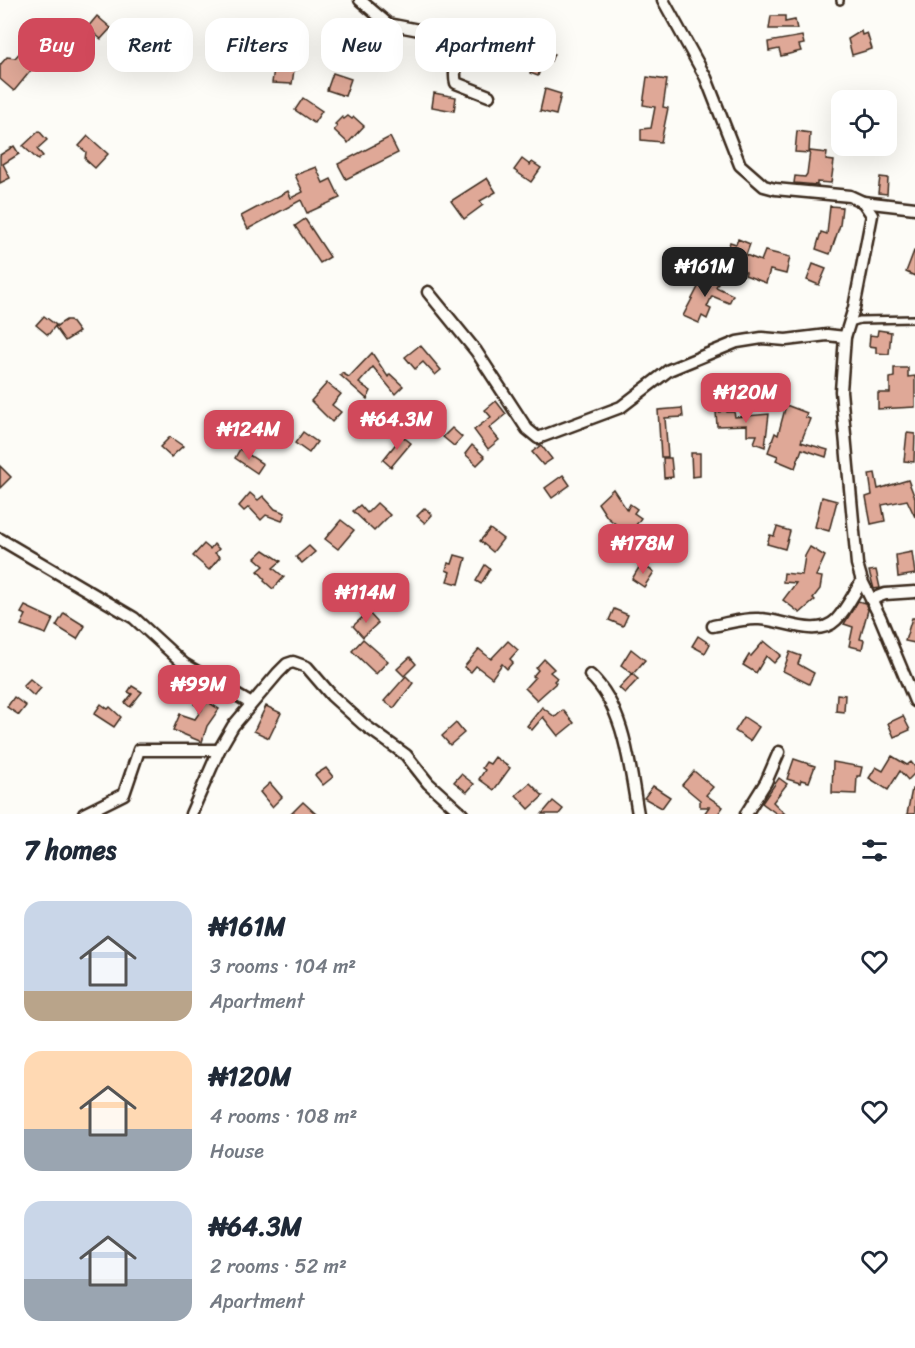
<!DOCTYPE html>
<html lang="en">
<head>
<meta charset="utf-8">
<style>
	body { margin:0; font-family:Sriracha,sans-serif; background:#f6f6f7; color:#1f2937; height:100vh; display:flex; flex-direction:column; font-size:22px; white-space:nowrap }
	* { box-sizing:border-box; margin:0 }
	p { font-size:20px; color:#747a83 }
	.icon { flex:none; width:33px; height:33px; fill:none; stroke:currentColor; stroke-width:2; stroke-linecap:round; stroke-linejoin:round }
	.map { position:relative; height:814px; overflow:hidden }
	.panel { display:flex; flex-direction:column; background:#fff; flex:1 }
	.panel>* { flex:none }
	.guide { position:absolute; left:18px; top:18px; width:600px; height:54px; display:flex; gap:12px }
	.controls { position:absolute; left:831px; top:90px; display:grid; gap:12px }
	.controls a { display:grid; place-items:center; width:66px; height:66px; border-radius:12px; background:#fff; box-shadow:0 6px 24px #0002; font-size:30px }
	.price { position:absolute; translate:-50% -51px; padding:0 14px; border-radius:12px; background:#d1495b; color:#fff; font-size:20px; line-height:39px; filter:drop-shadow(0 2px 3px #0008) }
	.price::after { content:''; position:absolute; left:50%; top:36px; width:18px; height:14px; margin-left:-9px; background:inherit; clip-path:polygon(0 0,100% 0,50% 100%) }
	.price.active { background:#222; color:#fff }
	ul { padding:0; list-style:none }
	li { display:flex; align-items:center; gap:18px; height:150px; padding:0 24px }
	li span { display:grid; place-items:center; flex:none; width:168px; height:120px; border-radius:18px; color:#555 }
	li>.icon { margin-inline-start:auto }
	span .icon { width:72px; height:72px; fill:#fffc; stroke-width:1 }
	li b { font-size:26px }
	h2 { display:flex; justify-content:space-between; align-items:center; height:72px; padding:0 24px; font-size:26px }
	.chip { padding:0 21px; border-radius:18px; background:#fff; box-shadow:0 6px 24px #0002; font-size:21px; line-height:54px }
	.chip.active { background:#d1495b; color:#fff }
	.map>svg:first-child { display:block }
</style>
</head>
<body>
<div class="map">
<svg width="915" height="814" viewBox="0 0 915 814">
	<rect width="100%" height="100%" fill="#fdfcf7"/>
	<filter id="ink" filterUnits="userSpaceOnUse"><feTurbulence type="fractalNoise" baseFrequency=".0167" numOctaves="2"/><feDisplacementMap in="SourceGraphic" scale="12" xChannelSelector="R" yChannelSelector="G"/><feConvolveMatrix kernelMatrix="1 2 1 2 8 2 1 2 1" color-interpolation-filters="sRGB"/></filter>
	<g filter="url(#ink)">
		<!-- building -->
		<g fill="#dfa897" stroke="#3b2a1e" stroke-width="1.5">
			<path d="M 97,16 L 111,28 L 101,39 L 87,28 Z"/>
			<path d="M 771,16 L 785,16 L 785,22 L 795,20 L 797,29 L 769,29 Z"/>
			<path d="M 285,31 L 300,40 L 281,69 L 294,70 L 292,84 L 272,83 L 275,61 L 268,57 Z"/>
			<path d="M 861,31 L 862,35 L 867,33 L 872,49 L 852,55 L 848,39 Z"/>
			<path d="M 802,36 L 804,44 L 799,45 L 801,51 L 781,56 L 779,49 L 769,51 L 768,42 Z"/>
			<path d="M 526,42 L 554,54 L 551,61 L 544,58 L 538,76 L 530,73 L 533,56 L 522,51 Z"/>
			<path d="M 497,45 L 510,50 L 503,69 L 490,64 Z"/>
			<path d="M 24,48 L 29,52 L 32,49 L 42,57 L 14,91 L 0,79 L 0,65 L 7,57 L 15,58 Z"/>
			<path d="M 333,73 L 351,79 L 345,96 L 327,90 Z"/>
			<path d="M 647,77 L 667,80 L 663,107 L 668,108 L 661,142 L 641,140 L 641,129 L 651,128 L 655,107 L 643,105 Z"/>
			<path d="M 545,89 L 561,94 L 556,115 L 540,111 Z"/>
			<path d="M 434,93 L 456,97 L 454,111 L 432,107 Z"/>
			<path d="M 303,98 L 322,111 L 314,123 L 295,110 Z"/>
			<path d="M 348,116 L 352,119 L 354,117 L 364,126 L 348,143 L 334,130 L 337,127 L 335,124 L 342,117 L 344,119 Z"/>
			<path d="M 39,131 L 47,140 L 37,149 L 43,156 L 38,160 L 23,146 Z"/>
			<path d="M 797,131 L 810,133 L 809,153 L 795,152 Z"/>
			<path d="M 88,136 L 108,154 L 95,168 L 85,159 L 86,152 L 79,146 Z"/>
			<path d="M 390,137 L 398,153 L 346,179 L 338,164 Z"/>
			<path d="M 14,146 L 19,154 L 3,164 L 10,178 L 0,183 L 0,155 Z"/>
			<path d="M 810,151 L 827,153 L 826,160 L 834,161 L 831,183 L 817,182 L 817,185 L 794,183 L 795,176 L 805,177 L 807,174 Z"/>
			<path d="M 522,159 L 530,165 L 532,162 L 541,168 L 531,182 L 514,170 Z"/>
			<path d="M 316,167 L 323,183 L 331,179 L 340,198 L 307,213 L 301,200 L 248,229 L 241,216 L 288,191 L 291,198 L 303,192 L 295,175 Z"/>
			<path d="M 880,177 L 888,178 L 887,194 L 878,193 Z"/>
			<path d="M 487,178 L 496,192 L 480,201 L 483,205 L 464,219 L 451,201 Z"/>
			<path d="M 830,206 L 842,207 L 840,225 L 830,254 L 816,249 L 821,232 L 827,234 Z"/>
			<path d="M 305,219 L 330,257 L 320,263 L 295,226 Z"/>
			<path d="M 738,239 L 750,244 L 746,255 L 761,261 L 765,251 L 790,257 L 786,274 L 770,270 L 766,283 L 745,275 L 746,272 L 723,266 L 730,242 L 736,244 Z"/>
			<path d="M 914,251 L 915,251 L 915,276 L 906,272 Z"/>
			<path d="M 813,264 L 826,269 L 819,285 L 807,280 Z"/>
			<path d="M 706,272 L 720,279 L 716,287 L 733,295 L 729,303 L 712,296 L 707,307 L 711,309 L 707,319 L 702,316 L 699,323 L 683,316 Z"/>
			<path d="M 44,316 L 56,325 L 48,335 L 36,325 Z"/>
			<path d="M 66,320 L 70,320 L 79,332 L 65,341 L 55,327 Z"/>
			<path d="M 878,330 L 891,332 L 889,354 L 876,353 L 876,347 L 869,346 L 870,335 L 877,336 Z"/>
			<path d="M 420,345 L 441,370 L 435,375 L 423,362 L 415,369 L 405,357 Z"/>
			<path d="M 372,353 L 388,377 L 390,374 L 403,386 L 395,394 L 373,367 L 359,383 L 371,391 L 367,399 L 340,375 L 342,373 L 349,377 Z"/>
			<path d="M 894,368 L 908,368 L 908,377 L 915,376 L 915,407 L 878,409 L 878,393 L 890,393 L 890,378 L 894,377 Z"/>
			<path d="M 327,383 L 341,394 L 332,405 L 341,412 L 332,422 L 311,401 Z"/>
			<path d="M 496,401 L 506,414 L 489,428 L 499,440 L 488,449 L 474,430 L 491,417 L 485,410 Z"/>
			<path d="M 786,405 L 807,413 L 805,417 L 810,419 L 801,442 L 828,450 L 826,457 L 802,449 L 795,468 L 776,460 L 778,456 L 768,452 L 775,433 L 778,435 Z"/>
			<path d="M 720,407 L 726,407 L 727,412 L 734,412 L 735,417 L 769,414 L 765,447 L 754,443 L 757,435 L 747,435 L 747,425 L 717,426 L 716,412 L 720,412 Z"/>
			<path d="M 682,408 L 683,417 L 665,418 L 668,457 L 661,457 L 658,410 Z"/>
			<path d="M 243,412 L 260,424 L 252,433 L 236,421 Z"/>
			<path d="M 452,428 L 462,437 L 454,446 L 443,437 Z"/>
			<path d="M 303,432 L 317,442 L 309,453 L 295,443 Z"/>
			<path d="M 907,433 L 915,434 L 914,462 L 904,461 Z"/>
			<path d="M 402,436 L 411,443 L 391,467 L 383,460 Z"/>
			<path d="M 170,437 L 183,446 L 171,457 L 160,447 Z"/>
			<path d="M 472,445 L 485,457 L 477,465 L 465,454 Z"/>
			<path d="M 541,445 L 552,459 L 543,465 L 532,452 Z"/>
			<path d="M 240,449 L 263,464 L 257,473 L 235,458 Z"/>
			<path d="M 691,453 L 700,453 L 700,476 L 692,477 Z"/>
			<path d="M 663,458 L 671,458 L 673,477 L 664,478 Z"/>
			<path d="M 0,466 L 11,477 L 0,488 Z"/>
			<path d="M 875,473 L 878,489 L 908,480 L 915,498 L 915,517 L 907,500 L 882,505 L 885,521 L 871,524 L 866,497 L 872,495 L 869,474 Z"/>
			<path d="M 563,475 L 570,485 L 552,498 L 545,488 Z"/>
			<path d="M 613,489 L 627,510 L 630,504 L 637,509 L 634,513 L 641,518 L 629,535 L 607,517 L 598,503 Z"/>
			<path d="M 250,493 L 258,500 L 263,496 L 275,509 L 285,513 L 282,521 L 266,515 L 261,520 L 249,507 L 244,511 L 239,506 Z"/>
			<path d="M 822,497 L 837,501 L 829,531 L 815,527 Z"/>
			<path d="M 377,503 L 390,515 L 374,531 L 353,511 L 360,505 L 367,513 Z"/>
			<path d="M 425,508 L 432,515 L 425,523 L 417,516 Z"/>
			<path d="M 341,520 L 354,530 L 338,549 L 325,539 Z"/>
			<path d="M 777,527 L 790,531 L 785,549 L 767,544 L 770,535 L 774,536 Z"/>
			<path d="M 490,529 L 503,539 L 493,552 L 480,541 Z"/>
			<path d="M 670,537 L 678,541 L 672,553 L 664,549 Z"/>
			<path d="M 204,544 L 210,549 L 214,544 L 219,549 L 215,553 L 220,557 L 209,570 L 193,556 Z"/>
			<path d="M 309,546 L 315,552 L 302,563 L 296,557 Z"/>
			<path d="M 810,547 L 825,556 L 816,576 L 822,577 L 820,589 L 813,598 L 815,600 L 800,613 L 783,600 L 796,583 L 783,582 L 784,573 L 802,575 L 805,556 Z"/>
			<path d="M 264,550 L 281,561 L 273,568 L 284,577 L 273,589 L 264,581 L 265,579 L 258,571 L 264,566 L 255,558 Z"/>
			<path d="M 912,552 L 915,574 L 898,577 L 896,555 Z"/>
			<path d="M 455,555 L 466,558 L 459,584 L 447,581 L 450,572 L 446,570 L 448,563 L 452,564 Z"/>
			<path d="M 641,564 L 654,572 L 644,587 L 632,579 Z"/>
			<path d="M 485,565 L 490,569 L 481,584 L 476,581 Z"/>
			<path d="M 876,570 L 880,588 L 874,589 L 869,571 Z"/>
			<path d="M 858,601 L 865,603 L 868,610 L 860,639 L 864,640 L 862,649 L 849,646 L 853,627 L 844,624 Z"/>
			<path d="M 25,606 L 53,619 L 46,634 L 21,625 L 26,615 L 21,613 Z"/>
			<path d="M 614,609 L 628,615 L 623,626 L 609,620 Z"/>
			<path d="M 368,612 L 378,623 L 363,637 L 353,626 Z"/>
			<path d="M 64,613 L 85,626 L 77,639 L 56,626 Z"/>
			<path d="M 912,618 L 915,618 L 915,643 L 905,641 Z"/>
			<path d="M 698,636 L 710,644 L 705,653 L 692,646 Z"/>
			<path d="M 363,639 L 388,661 L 376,674 L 352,651 Z"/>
			<path d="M 508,641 L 518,650 L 510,659 L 513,662 L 507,669 L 502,664 L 492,678 L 476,666 L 471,672 L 464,667 L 479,649 L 491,659 Z"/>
			<path d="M 764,641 L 781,655 L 774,663 L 766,656 L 756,673 L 743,665 L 749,655 L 751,656 Z"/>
			<path d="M 631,649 L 645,660 L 633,674 L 621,665 Z"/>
			<path d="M 790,652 L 801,656 L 798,664 L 814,673 L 809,684 L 783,671 Z"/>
			<path d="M 410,657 L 416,664 L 404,676 L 397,669 Z"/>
			<path d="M 544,659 L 554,669 L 550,672 L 557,678 L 554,681 L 556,683 L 537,700 L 525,688 L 535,677 L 533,676 L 538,670 L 536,668 Z"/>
			<path d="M 632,674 L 638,679 L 625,693 L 619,688 Z"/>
			<path d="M 406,676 L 413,683 L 394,708 L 384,701 Z"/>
			<path d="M 30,679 L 41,688 L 34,696 L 23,686 Z"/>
			<path d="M 205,685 L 218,693 L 211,704 L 219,709 L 207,726 L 202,742 L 173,730 L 180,714 L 195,719 L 202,709 L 194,704 Z"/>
			<path d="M 132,686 L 142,692 L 130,707 L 125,703 L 132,694 L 128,692 Z"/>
			<path d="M 837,694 L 845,695 L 844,712 L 836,711 Z"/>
			<path d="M 14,697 L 26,706 L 19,715 L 7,707 Z"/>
			<path d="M 101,704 L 108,709 L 110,707 L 121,717 L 114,727 L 94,714 Z"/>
			<path d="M 266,706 L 281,713 L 269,738 L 254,731 Z"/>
			<path d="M 542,707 L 555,717 L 563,710 L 574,723 L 558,736 L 543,717 L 532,730 L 527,726 Z"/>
			<path d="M 903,716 L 910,730 L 894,737 L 888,723 Z"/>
			<path d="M 744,717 L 759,727 L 750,741 L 735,731 Z"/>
			<path d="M 456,723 L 464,733 L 450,745 L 442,736 Z"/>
			<path d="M 892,756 L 907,765 L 911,762 L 915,767 L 915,773 L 908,780 L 900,771 L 888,790 L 869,778 L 876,767 L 883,771 Z"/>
			<path d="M 495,757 L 510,768 L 494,790 L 479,779 L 485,770 L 482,768 L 486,762 L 490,764 Z"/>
			<path d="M 794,759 L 815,766 L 809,782 L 801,780 L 800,783 L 787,779 Z"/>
			<path d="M 833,762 L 862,767 L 860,776 L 857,776 L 856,794 L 832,793 Z"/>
			<path d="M 326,768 L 333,777 L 323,785 L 315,775 Z"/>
			<path d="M 694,771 L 713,787 L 706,795 L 723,807 L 718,814 L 704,814 L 709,807 L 700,807 L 700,800 L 682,785 Z"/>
			<path d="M 461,774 L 474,784 L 467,792 L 454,782 Z"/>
			<path d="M 779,778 L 787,784 L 773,802 L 785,814 L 777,814 L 762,803 Z"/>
			<path d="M 270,783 L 282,797 L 272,807 L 260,792 Z"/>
			<path d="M 530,783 L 543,796 L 529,809 L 516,795 Z"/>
			<path d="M 653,786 L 670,797 L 662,808 L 644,798 Z"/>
			<path d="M 912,789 L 915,790 L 915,814 L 907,814 Z"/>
			<path d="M 553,801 L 563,809 L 559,814 L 542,814 Z"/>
			<path d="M 303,802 L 316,814 L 291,814 Z"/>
		</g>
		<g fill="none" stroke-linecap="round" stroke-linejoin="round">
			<!-- lane casing -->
			<g stroke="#3b2a1e" stroke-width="10">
				<g id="lane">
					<path d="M 840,0 L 840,1"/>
					<path d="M 850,323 L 860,320 L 915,319"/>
				</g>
			</g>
			<!-- street casing -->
			<g stroke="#3b2a1e" stroke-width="15">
				<g id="street">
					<path d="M 360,0 L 388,24 L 455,37 C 463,52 451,67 456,83 L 489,96"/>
					<path d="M 663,0 L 706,78 L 740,165 L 764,186 L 775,189 L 850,196 L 863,202 L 872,215 L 854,308 L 845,337 L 841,391 L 857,564 L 862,581 L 880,617 L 915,701"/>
					<path d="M 863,202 L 915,208"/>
					<path d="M 428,292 L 476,351 L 527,429 L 538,438 L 621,407 L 669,370 L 737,342 L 762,338 L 786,340 L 827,335 L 845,337"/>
					<path d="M 0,539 L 134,618 L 184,664 L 250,703"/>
					<path d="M 872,599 L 885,594 L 915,592"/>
					<path d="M 713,626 C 729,623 743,618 759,619 C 781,619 817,639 836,620 C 846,610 854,593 862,581"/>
					<path d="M 590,675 C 625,707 630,769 638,814"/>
					<path d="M 84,814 L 124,794 L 139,750 L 219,750"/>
					<path d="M 191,814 L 219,750 L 233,726 L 278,673 L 287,664 L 293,662 L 307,667 L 332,696 L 363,724 L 406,755 L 428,783 L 462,814"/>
					<path d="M 746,814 L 766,782 L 779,752"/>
				</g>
			</g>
			<!-- lane -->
			<use href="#lane" stroke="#fdfcf7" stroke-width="5"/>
			<!-- street -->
			<use href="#street" stroke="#fdfcf7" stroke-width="10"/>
		</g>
	</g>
</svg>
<div class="controls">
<a><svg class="icon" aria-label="locate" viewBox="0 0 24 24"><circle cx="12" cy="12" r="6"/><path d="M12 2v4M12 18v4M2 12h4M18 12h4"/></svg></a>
</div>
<b class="price active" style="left:705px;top:298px">₦161M</b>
<b class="price" style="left:746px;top:424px">₦120M</b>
<b class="price" style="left:397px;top:451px">₦64.3M</b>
<b class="price" style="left:249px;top:461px">₦124M</b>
<b class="price" style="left:643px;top:575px">₦178M</b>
<b class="price" style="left:366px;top:624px">₦114M</b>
<b class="price" style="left:199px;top:716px">₦99M</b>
<div class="guide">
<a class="chip active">Buy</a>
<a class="chip">Rent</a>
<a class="chip">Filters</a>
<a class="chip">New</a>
<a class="chip">Apartment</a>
</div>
</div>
<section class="panel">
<h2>7 homes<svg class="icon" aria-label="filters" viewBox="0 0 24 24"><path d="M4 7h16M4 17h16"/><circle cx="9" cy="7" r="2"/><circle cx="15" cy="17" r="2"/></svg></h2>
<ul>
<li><span style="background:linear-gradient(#c9d6e8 75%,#b9a48a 0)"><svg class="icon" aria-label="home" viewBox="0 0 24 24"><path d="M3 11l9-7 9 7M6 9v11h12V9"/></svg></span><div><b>₦161M</b><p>3 rooms · 104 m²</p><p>Apartment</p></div><svg class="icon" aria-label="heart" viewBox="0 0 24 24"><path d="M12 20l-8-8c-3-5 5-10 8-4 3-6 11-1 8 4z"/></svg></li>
<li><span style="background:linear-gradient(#ffd9b3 65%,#9aa5b1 0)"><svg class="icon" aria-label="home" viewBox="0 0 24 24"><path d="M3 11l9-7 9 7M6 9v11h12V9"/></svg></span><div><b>₦120M</b><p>4 rooms · 108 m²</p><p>House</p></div><svg class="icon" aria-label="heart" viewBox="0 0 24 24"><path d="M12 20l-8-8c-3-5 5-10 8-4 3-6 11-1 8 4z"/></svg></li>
<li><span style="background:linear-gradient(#c9d6e8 65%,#9aa5b1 0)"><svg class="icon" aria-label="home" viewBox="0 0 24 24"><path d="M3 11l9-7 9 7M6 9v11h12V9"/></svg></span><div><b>₦64.3M</b><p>2 rooms · 52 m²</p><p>Apartment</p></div><svg class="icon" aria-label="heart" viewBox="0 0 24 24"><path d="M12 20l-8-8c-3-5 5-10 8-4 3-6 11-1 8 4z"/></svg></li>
</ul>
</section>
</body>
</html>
